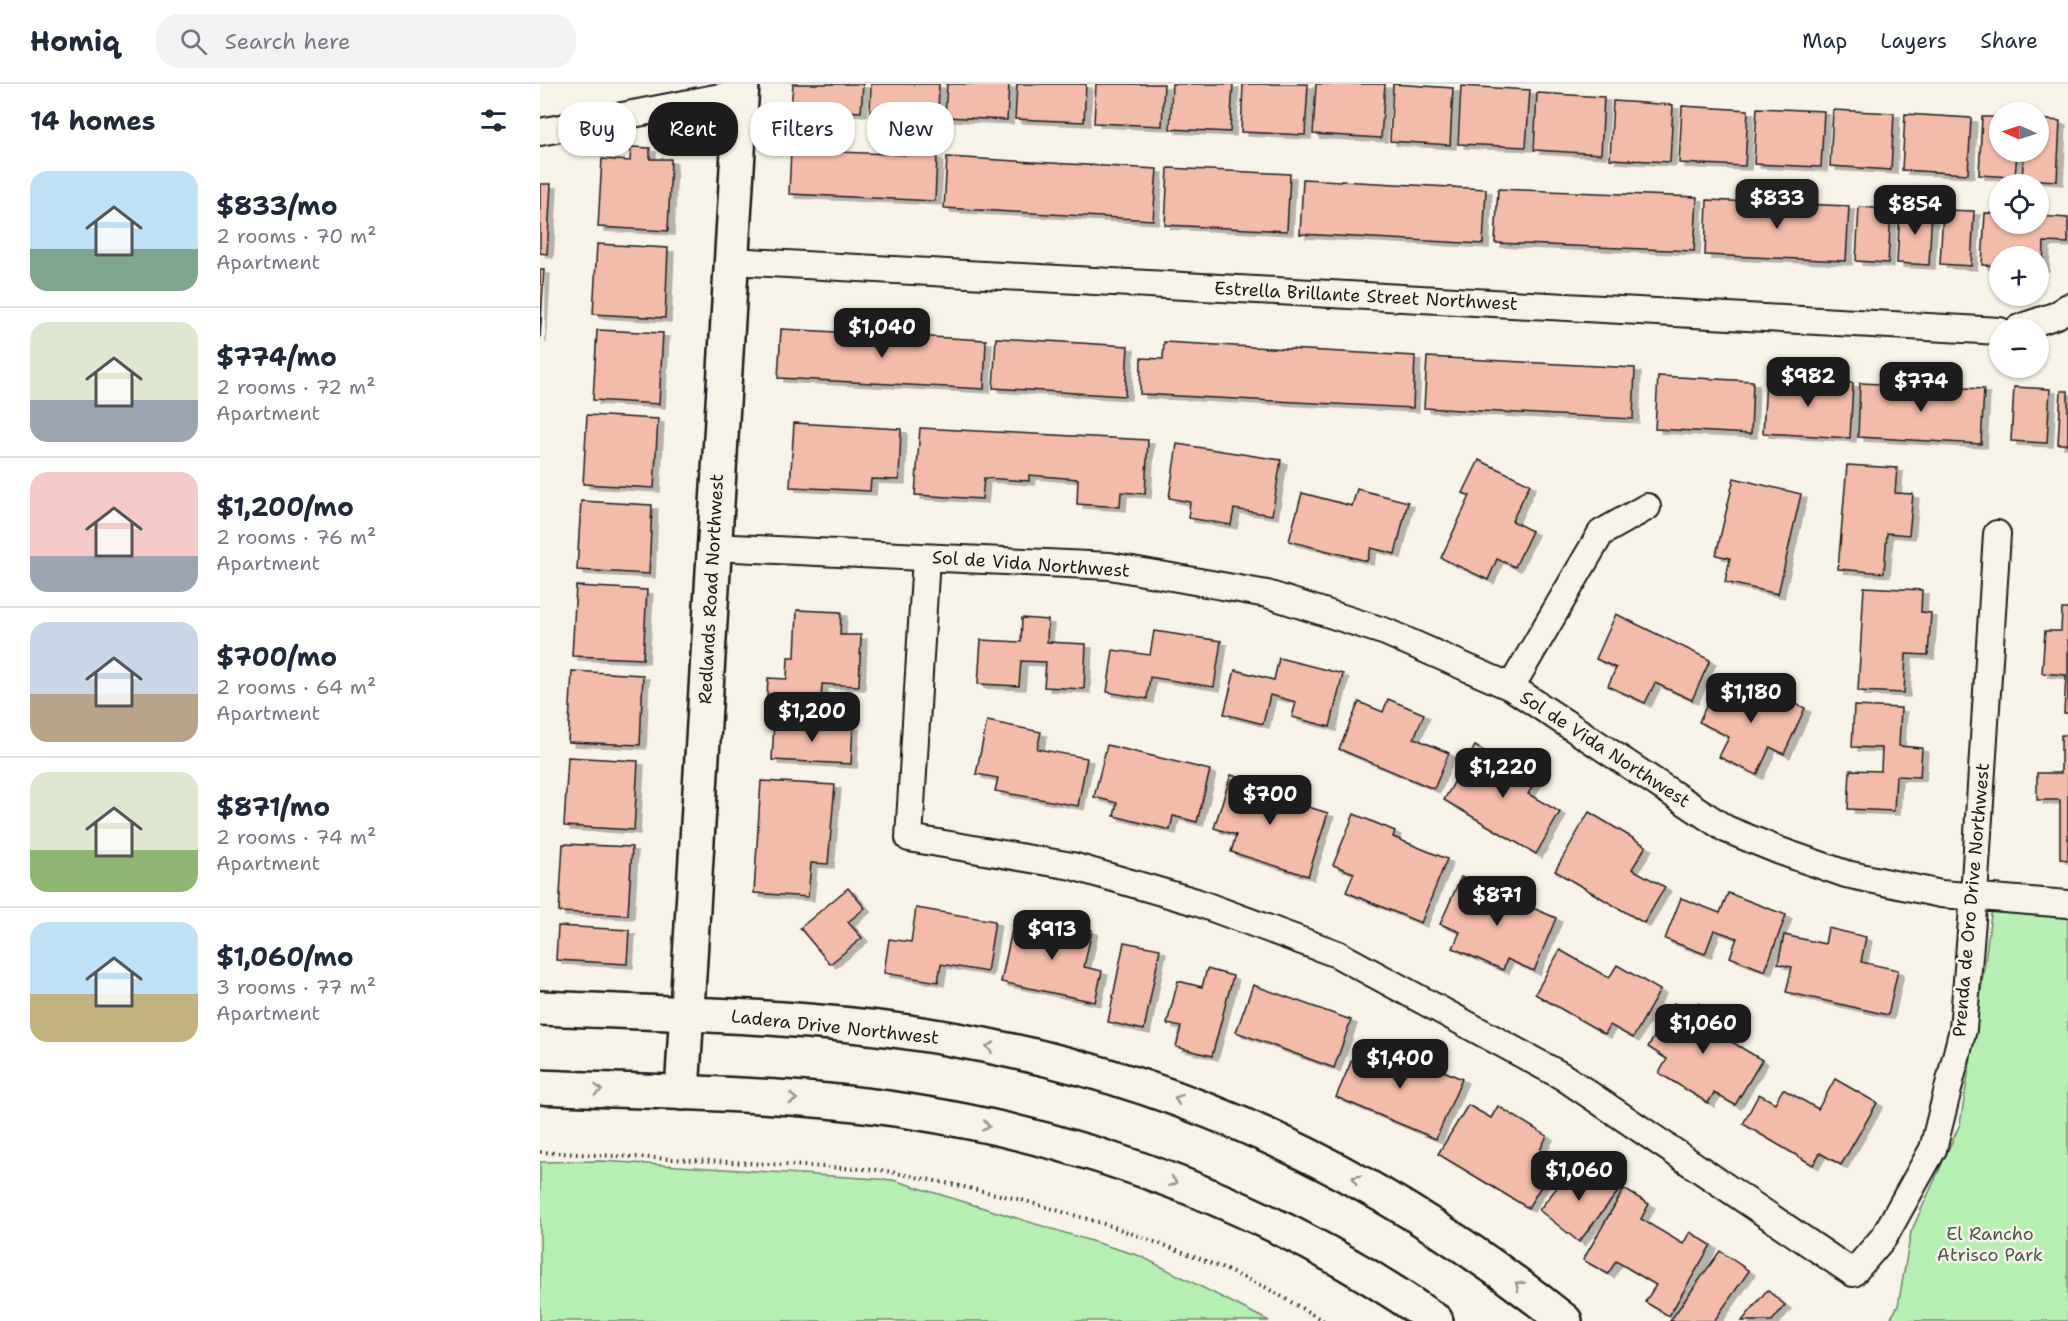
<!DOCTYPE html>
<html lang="en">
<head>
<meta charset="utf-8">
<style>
	body { margin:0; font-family:"Shantell Sans",sans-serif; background:#f2f2f3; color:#1f2937; height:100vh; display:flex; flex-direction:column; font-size:22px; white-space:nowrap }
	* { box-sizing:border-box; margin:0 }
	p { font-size:20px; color:#747a83 }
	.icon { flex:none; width:33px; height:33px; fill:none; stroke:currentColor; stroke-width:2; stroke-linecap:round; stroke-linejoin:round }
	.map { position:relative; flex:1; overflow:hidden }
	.drawer { display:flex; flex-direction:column; background:#fff; width:540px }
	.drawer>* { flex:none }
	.top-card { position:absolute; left:18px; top:18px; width:570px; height:54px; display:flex; gap:12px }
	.needle { width:39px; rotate:273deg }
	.controls { position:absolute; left:1449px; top:18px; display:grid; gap:12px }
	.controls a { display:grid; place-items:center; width:60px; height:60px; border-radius:50%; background:#fff; box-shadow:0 2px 4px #0004; font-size:30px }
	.price { position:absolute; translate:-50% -51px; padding:0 14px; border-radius:12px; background:#1c1c1c; color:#fff; font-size:20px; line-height:39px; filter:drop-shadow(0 2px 3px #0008) }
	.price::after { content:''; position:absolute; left:50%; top:36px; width:18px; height:14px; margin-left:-9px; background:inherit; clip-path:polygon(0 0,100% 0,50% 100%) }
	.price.current { background:#222; color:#fff }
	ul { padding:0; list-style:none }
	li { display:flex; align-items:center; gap:18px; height:150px; padding:0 30px }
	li+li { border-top:2px solid #e0e1e3 }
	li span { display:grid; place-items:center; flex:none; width:168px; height:120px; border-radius:18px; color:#555 }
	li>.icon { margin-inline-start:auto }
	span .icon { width:72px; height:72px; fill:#fffc; stroke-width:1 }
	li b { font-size:26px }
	h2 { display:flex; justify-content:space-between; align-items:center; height:72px; padding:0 30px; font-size:26px }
	.tag { padding:0 21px; border-radius:24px; background:#fff; box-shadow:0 2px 4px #0004; font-size:21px; line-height:54px }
	.tag.current { background:#1c1c1c; color:#fff }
	header { display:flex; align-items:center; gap:36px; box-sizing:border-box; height:84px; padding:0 30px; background:#fff; border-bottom:2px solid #e0e1e3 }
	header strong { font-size:28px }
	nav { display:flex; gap:33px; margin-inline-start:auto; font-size:21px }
	.search { width:420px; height:54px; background:#f2f2f3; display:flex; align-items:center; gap:15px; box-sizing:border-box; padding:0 21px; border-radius:24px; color:#747a83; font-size:22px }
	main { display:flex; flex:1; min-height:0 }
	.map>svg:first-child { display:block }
</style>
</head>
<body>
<header>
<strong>Homiq</strong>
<div class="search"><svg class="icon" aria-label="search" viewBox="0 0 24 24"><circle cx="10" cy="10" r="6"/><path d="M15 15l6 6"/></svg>Search here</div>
<nav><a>Map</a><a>Layers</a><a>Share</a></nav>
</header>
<main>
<section class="drawer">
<h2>14 homes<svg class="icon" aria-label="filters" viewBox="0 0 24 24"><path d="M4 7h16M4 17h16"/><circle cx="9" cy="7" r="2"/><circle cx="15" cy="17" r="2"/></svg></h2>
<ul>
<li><span style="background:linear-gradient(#bfe0f5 65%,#7fa58c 0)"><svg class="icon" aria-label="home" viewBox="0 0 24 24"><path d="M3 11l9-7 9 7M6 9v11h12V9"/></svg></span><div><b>$833/mo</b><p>2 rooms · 70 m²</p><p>Apartment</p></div></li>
<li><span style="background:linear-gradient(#dfe7d0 65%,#9aa5b1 0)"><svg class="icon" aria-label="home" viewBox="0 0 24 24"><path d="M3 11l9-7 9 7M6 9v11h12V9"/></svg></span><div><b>$774/mo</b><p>2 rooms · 72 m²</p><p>Apartment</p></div></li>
<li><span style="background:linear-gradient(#f6c9c9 70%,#9aa5b1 0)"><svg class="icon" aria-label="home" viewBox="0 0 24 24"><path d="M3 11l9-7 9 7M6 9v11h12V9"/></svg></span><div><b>$1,200/mo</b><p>2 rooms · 76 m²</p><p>Apartment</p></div></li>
<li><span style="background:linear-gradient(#c9d6e8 60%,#b9a48a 0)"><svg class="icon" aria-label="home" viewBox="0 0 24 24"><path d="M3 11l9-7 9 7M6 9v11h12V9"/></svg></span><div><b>$700/mo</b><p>2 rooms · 64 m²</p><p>Apartment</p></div></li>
<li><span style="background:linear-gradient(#dfe7d0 65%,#8fb573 0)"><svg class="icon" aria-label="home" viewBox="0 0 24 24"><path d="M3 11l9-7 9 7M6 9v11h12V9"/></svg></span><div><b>$871/mo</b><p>2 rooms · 74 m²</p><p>Apartment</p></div></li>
<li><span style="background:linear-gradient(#bfe0f5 60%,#c2b280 0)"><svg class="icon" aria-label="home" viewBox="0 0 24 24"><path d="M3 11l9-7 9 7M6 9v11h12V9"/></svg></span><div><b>$1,060/mo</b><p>3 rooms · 77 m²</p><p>Apartment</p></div></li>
</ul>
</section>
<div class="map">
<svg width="1528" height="1237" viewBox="0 0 1528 1237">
	<defs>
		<filter id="shadow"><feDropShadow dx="6" dy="4" stdDeviation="0" flood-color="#0004"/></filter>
	</defs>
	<rect width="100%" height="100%" fill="#f7f3e8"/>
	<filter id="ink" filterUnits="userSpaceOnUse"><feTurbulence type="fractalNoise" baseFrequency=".0167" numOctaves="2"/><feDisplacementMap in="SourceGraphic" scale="12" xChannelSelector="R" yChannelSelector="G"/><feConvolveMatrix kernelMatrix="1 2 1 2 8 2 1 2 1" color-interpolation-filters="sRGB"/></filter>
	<g filter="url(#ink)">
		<!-- green -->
		<g fill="#b6efb2" stroke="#698667" stroke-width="1.5">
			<path d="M 1452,823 L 1528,828 L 1528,1237 L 1349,1237 L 1358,1222 L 1371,1148 L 1420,1040 L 1437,938 Z"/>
			<path d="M 61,1077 L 353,1096 L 600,1172 L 729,1237 L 0,1237 L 0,1078 Z"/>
		</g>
		<!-- building -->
		<g fill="#f3bba9" stroke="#1c1c1c" stroke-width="1.5" filter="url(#shadow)">
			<path d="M 253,0 L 323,0 L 321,28 L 251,24 Z"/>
			<path d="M 331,0 L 399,0 L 398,32 L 330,28 Z"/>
			<path d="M 407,0 L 469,0 L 467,36 L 405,33 Z"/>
			<path d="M 477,0 L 546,0 L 544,38 L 475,35 Z"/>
			<path d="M 556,0 L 624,0 L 622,42 L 554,39 Z"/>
			<path d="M 632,0 L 693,0 L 690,48 L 630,45 Z"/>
			<path d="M 703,0 L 768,0 L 765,51 L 701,48 Z"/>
			<path d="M 776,0 L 845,0 L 841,54 L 773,50 Z"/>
			<path d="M 853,0 L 913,4 L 910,61 L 850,57 Z"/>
			<path d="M 921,2 L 990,6 L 986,63 L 918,60 Z"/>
			<path d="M 997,9 L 1064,13 L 1061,70 L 994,66 Z"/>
			<path d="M 1073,17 L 1133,21 L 1130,78 L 1070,75 Z"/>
			<path d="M 1142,22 L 1208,26 L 1205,82 L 1139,79 Z"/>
			<path d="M 1217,24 L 1284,27 L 1281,83 L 1214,80 Z"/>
			<path d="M 1293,26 L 1354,29 L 1351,86 L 1290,82 Z"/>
			<path d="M 1365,30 L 1431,34 L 1428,90 L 1362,86 Z"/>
			<path d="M 1442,33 L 1460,33 L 1460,68 L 1477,68 L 1475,93 L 1439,91 Z"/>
			<path d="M 1498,35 L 1520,37 L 1517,97 L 1482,95 L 1484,68 L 1498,68 Z"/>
			<path d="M 91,63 L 110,64 L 110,75 L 131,75 L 128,147 L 58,143 L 62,75 L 90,77 Z"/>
			<path d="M 251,66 L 397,72 L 395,117 L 249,110 Z"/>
			<path d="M 407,73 L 617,85 L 613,136 L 404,124 Z"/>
			<path d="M 628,84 L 750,90 L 747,147 L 625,141 Z"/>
			<path d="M 763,95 L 946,105 L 943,160 L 760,150 Z"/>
			<path d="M 0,100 L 11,100 L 7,170 L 0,169 Z"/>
			<path d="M 958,105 L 1157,113 L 1154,167 L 955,159 Z"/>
			<path d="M 1167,116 L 1309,122 L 1306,177 L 1165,171 Z"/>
			<path d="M 1319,123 L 1351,125 L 1348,179 L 1316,177 Z"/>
			<path d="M 1360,124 L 1392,125 L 1389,181 L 1357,179 Z"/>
			<path d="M 1403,126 L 1434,127 L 1431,182 L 1400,180 Z"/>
			<path d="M 1445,129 L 1460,130 L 1460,140 L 1498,140 L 1498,132 L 1528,134 L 1528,159 L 1504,158 L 1503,184 L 1498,184 L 1498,172 L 1460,172 L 1460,182 L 1442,181 Z"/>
			<path d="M 57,160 L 128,164 L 125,234 L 53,230 Z"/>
			<path d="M 0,186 L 4,186 L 0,255 Z"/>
			<path d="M 241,245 L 446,256 L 444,305 L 238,294 Z"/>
			<path d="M 57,246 L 123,249 L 119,320 L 53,316 Z"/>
			<path d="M 456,254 L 588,262 L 585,312 L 453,304 Z"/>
			<path d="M 624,258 L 875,272 L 873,324 L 600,310 L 601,274 L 623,275 Z"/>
			<path d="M 887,273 L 1095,284 L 1093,335 L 884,324 Z"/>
			<path d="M 1118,292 L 1213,297 L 1211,350 L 1115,345 Z"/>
			<path d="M 1226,295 L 1313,299 L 1310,354 L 1223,349 Z"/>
			<path d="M 1320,299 L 1444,305 L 1441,360 L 1318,353 Z"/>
			<path d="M 1474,303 L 1510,305 L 1507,359 L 1471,357 Z"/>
			<path d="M 1521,307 L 1528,307 L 1528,360 L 1518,360 Z"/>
			<path d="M 47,331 L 118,335 L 114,404 L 43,400 Z"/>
			<path d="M 254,339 L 361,345 L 359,396 L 331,395 L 330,407 L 250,403 Z"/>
			<path d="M 380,344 L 608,356 L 605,410 L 581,408 L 580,423 L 537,420 L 538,395 L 489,391 L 489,397 L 444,394 L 442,415 L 375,411 Z"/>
			<path d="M 637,360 L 741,376 L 732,431 L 694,425 L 691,441 L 648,434 L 650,418 L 629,414 Z"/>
			<path d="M 939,376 L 990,400 L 972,437 L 992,447 L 975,483 L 957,475 L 948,496 L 901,474 L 930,412 L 923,409 Z"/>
			<path d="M 1307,381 L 1357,384 L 1355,409 L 1373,410 L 1369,451 L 1347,449 L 1344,489 L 1298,485 Z"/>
			<path d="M 1194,394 L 1261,410 L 1238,510 L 1185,498 L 1190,474 L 1176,471 Z"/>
			<path d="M 817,405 L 868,418 L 855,470 L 831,464 L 827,477 L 749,457 L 762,409 L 812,422 Z"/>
			<path d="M 41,417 L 112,421 L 109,490 L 37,486 Z"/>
			<path d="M 36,502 L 107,506 L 103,575 L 32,572 Z"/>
			<path d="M 1324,503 L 1382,506 L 1381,528 L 1391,529 L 1388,571 L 1366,570 L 1364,609 L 1318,607 Z"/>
			<path d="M 1522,525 L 1528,525 L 1528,629 L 1524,629 L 1526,591 L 1502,589 L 1505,547 L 1521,547 Z"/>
			<path d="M 257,526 L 301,528 L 300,551 L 321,551 L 319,602 L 282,600 L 281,616 L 227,614 L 228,594 L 247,595 L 248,573 L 255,573 Z"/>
			<path d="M 1076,530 L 1170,576 L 1152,616 L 1115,599 L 1105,619 L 1068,602 L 1076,584 L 1056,575 Z"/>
			<path d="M 482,534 L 508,536 L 507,558 L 546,560 L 544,605 L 504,603 L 506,578 L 481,577 L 479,602 L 438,600 L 441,556 L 481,558 Z"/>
			<path d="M 614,547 L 681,557 L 674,603 L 610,593 L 607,615 L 567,608 L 573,566 L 610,571 Z"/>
			<path d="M 739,574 L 803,590 L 790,643 L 752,633 L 756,618 L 730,611 L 723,640 L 684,630 L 695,586 L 734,596 Z"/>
			<path d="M 32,587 L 103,591 L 100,661 L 28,658 Z"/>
			<path d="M 1179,594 L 1220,613 L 1224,605 L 1265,624 L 1244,670 L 1230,663 L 1217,691 L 1179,673 L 1189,653 L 1159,638 Z"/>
			<path d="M 848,615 L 884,630 L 874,654 L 909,669 L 894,705 L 799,665 L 819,618 L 843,628 Z"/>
			<path d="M 1314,622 L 1361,624 L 1359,662 L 1382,664 L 1380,693 L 1356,692 L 1354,727 L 1308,725 L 1310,686 L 1341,687 L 1342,664 L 1312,663 Z"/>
			<path d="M 447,637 L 501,648 L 497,665 L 547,674 L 538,722 L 455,707 L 458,694 L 436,690 Z"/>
			<path d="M 234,638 L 313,642 L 311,680 L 232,676 Z"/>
			<path d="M 1521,651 L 1528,651 L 1528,776 L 1520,775 L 1520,716 L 1497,716 L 1497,689 L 1521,689 Z"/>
			<path d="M 567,661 L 670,686 L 657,738 L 633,732 L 630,746 L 574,732 L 577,719 L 554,713 Z"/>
			<path d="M 935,662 L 958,675 L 962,669 L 999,691 L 988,710 L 1020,728 L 996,770 L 904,716 Z"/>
			<path d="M 28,673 L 98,677 L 94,746 L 24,742 Z"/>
			<path d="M 691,691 L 739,706 L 736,713 L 788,729 L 768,792 L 691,768 L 696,751 L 674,744 Z"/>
			<path d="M 221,697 L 295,701 L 288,780 L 271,779 L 268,813 L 214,809 Z"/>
			<path d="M 1049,728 L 1106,762 L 1092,785 L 1125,803 L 1104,839 L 1015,787 Z"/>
			<path d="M 814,730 L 855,747 L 853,753 L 907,775 L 881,839 L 806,808 L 814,789 L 793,781 Z"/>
			<path d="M 23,760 L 92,763 L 88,831 L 19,828 Z"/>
			<path d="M 921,793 L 1016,834 L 994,887 L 967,875 L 963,886 L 913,864 L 920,848 L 900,840 Z"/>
			<path d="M 308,804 L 325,824 L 308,838 L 322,854 L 290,880 L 260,844 Z"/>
			<path d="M 1188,809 L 1246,831 L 1225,887 L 1190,873 L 1197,854 L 1174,846 L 1165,870 L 1125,855 L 1141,814 L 1180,829 Z"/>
			<path d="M 376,824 L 455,837 L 447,888 L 401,880 L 398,898 L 344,889 L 349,855 L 371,858 Z"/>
			<path d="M 498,835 L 552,846 L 544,883 L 562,887 L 555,918 L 461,898 L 473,841 L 496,846 Z"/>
			<path d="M 18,842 L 89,846 L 87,880 L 16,876 Z"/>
			<path d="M 1288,844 L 1326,853 L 1321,878 L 1358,886 L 1348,931 L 1246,908 L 1252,883 L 1238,880 L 1244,851 L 1285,860 Z"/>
			<path d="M 584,858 L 620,865 L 604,946 L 568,938 Z"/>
			<path d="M 1020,866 L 1069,894 L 1077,881 L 1120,906 L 1093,954 L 1070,941 L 1065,950 L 995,910 Z"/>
			<path d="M 667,885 L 693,892 L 672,972 L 636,963 L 641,943 L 627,940 L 638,897 L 662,903 Z"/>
			<path d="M 713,901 L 811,936 L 794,984 L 696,948 Z"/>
			<path d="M 1134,919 L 1151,930 L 1158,919 L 1185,935 L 1177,949 L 1222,976 L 1195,1021 L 1174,1009 L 1168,1019 L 1119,989 L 1127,975 L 1108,963 Z"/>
			<path d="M 846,962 L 922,995 L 896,1055 L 796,1013 L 817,964 L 841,974 Z"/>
			<path d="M 1295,995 L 1337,1019 L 1301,1081 L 1280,1069 L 1273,1081 L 1203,1040 L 1219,1010 L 1235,1019 L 1243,1005 L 1278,1025 Z"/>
			<path d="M 928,1021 L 951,1034 L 958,1022 L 1007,1052 L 1000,1066 L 1017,1076 L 988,1124 L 898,1070 Z"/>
			<path d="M 1054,1084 L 1080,1105 L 1039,1158 L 999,1126 L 1031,1086 L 1043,1097 Z"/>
			<path d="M 1084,1105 L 1109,1120 L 1101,1135 L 1143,1160 L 1150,1148 L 1171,1161 L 1129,1232 L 1105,1218 L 1116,1201 L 1076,1177 L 1068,1190 L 1043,1176 Z"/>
			<path d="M 1180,1167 L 1209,1187 L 1174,1237 L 1130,1237 Z"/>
			<path d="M 1227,1206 L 1245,1221 L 1232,1237 L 1202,1237 Z"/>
		</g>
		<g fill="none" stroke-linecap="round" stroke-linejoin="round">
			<!-- street casing -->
			<g stroke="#1c1c1c" stroke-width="30">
				<g id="street">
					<path d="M 0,48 L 201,9"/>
					<path d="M 192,177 L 1460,247"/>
					<path d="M 1479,244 L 1517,231 L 1528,223"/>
					<path d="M 173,463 L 570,482 L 727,510 L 846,548 L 971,603 L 1186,745 L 1240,767 L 1306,790 L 1401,810 L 1528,820"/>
					<path d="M 386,474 L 369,754 L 532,782 L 656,818 L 797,870 L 1022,992 L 1313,1189 L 1344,1153 L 1393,1065 L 1423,945 L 1434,812 L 1457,450"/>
					<path d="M 971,603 L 1061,449 L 1107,423"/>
				</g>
			</g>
			<!-- secondary casing -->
			<g stroke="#1c1c1c" stroke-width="38">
				<g id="secondary">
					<path d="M 0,924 C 135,930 273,931 406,954 C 641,994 840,1089 1025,1237"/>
					<path d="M 0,1003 C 122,1009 247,1008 368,1027 C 555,1056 742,1127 896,1237"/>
					<path d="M 142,1009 L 202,0"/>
				</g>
			</g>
			<!-- path -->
			<path stroke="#1c1c1c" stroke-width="4" stroke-dasharray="1.5 4.5" stroke-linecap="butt" d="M 0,1068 L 341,1086 L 411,1100 L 482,1116 L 571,1142 L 654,1172 L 725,1203 L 784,1237"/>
			<!-- street -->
			<use href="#street" stroke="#f7f3e8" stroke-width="26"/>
			<!-- secondary -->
			<use href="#secondary" stroke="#f7f3e8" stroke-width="33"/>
		</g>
		<!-- one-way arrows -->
		<defs><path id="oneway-chevron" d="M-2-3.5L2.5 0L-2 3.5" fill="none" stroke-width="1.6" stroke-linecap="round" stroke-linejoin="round" transform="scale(1.5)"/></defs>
		<g stroke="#94928c">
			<use href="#oneway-chevron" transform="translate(450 963) rotate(-168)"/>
			<use href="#oneway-chevron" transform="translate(58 1006) rotate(2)"/>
			<use href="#oneway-chevron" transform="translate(253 1015) rotate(3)"/>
			<use href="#oneway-chevron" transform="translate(638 1015) rotate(-160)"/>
			<use href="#oneway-chevron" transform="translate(446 1042) rotate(11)"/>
			<use href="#oneway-chevron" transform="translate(816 1095) rotate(-153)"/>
			<use href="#oneway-chevron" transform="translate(633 1098) rotate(19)"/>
			<use href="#oneway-chevron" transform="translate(979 1201) rotate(-142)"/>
		</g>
	</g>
	<g text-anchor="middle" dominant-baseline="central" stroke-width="5" stroke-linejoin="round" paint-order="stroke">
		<!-- street labels -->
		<g font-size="18" fill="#1c1c1c" stroke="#f7f3e8">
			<text transform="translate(826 212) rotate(3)">Estrella Brillante Street Northwest</text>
			<text transform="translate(491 480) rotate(4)">Sol de Vida Northwest</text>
			<text transform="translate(171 505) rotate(-87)">Redlands Road Northwest</text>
			<text transform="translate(1065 665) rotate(33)">Sol de Vida Northwest</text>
			<text transform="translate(1431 816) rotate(-85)">Prenda de Oro Drive Northwest</text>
			<text transform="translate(295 943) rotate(6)">Ladera Drive Northwest</text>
		</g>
		<!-- park labels -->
		<g font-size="18" fill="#4a5b49" stroke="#f7f3e8">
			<text x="1450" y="1150">El Rancho<tspan x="1450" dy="21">Atrisco Park</tspan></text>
		</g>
	</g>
</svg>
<div class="controls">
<a><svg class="needle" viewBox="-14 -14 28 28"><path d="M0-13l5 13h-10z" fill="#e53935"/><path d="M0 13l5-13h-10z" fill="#747a83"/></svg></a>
<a><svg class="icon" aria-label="locate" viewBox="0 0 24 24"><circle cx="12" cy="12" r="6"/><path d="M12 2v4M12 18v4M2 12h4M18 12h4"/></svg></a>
<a>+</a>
<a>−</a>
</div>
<b class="price current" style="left:1237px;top:146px">$833</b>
<b class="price" style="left:1375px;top:152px">$854</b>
<b class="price" style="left:342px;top:275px">$1,040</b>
<b class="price" style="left:1268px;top:324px">$982</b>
<b class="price" style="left:1381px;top:329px">$774</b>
<b class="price" style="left:1211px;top:640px">$1,180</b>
<b class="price" style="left:272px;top:659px">$1,200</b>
<b class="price" style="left:963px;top:715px">$1,220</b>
<b class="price" style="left:730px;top:742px">$700</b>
<b class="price" style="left:957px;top:843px">$871</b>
<b class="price" style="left:512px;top:877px">$913</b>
<b class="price" style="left:1163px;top:971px">$1,060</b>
<b class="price" style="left:860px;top:1006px">$1,400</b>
<b class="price" style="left:1039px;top:1118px">$1,060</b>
<div class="top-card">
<a class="tag">Buy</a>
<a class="tag current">Rent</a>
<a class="tag">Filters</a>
<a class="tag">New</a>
</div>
</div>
</main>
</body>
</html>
